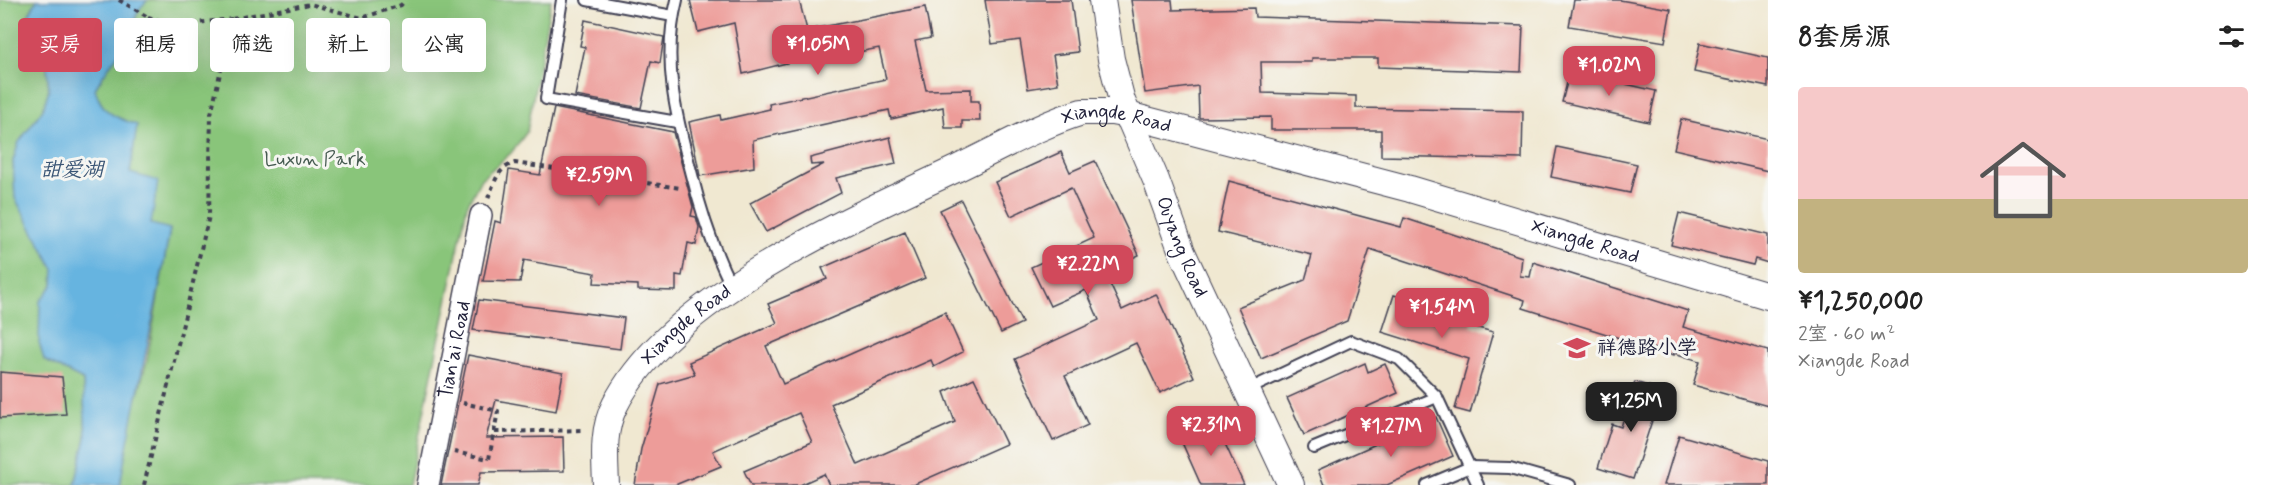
<!DOCTYPE html>
<html lang="zh">
<head>
<meta charset="utf-8">
<style>
	body { margin:0; font-family:Mynerve,"LXGW WenKai TC",sans-serif; background:#f2f2f2; color:#222; height:100vh; display:flex; flex-direction:column; font-size:22px; white-space:nowrap }
	* { box-sizing:border-box; margin:0 }
	p { font-size:20px; color:#767676 }
	.icon { flex:none; width:33px; height:33px; fill:none; stroke:currentColor; stroke-width:2; stroke-linecap:round; stroke-linejoin:round }
	.map { position:relative; flex:1; overflow:hidden }
	.side { display:flex; flex-direction:column; background:#fff; width:510px }
	.side>* { flex:none }
	.hud { position:absolute; left:18px; top:18px; width:570px; height:54px; display:flex; gap:12px }
	.price { position:absolute; translate:-50% -51px; padding:0 14px; border-radius:12px; background:#d1495b; color:#fff; font-size:20px; line-height:39px; filter:drop-shadow(0 2px 3px #0008) }
	.price::after { content:''; position:absolute; left:50%; top:36px; width:18px; height:14px; margin-left:-9px; background:inherit; clip-path:polygon(0 0,100% 0,50% 100%) }
	.price.selected { background:#222; color:#fff }
	ul { padding:0; list-style:none }
	li { display:grid; align-content:center; gap:12px; height:318px; padding:0 30px }
	li+li { border-top:2px solid #e0e0e0 }
	li span { display:grid; place-items:center; height:186px; border-radius:6px; color:#555 }
	li>.icon { margin-inline-start:auto }
	span .icon { width:108px; height:108px; fill:#fffc; stroke-width:1 }
	li b { font-size:26px }
	h2 { display:flex; justify-content:space-between; align-items:center; height:72px; padding:0 30px; font-size:26px }
	.tag { padding:0 21px; border-radius:6px; background:#fff; box-shadow:0 6px 24px #0002; font-size:21px; line-height:54px }
	.tag.selected { background:#d1495b; color:#fff }
	main { display:flex; flex:1; min-height:0 }
	.map>svg:first-child { display:block }
</style>
</head>
<body>
<main>
<div class="map">
<svg width="1768" height="485" viewBox="0 0 1768 485">
	<rect width="100%" height="100%" fill="#f6f6f2"/>
	<filter id="ink" filterUnits="userSpaceOnUse"><feTurbulence type="fractalNoise" baseFrequency=".0167" numOctaves="2"/><feDisplacementMap in="SourceGraphic" scale="12" xChannelSelector="R" yChannelSelector="G"/><feConvolveMatrix kernelMatrix="1 2 1 2 8 2 1 2 1" color-interpolation-filters="sRGB"/></filter>
	<filter id="wash" filterUnits="userSpaceOnUse"><feTurbulence type="fractalNoise" baseFrequency=".008" numOctaves="4" result="noise"/><feDisplacementMap in="SourceGraphic" scale="24" xChannelSelector="R" yChannelSelector="G"/><feGaussianBlur stdDeviation="1.35" result="paint"/><feColorMatrix in="noise" values="0 0 0 0 0 0 0 0 0 0 0 0 0 0 0 0 0 1.4 0 .05"/><feComposite in="paint" operator="in"/></filter>
	<g filter="url(#wash)">
		<rect width="100%" height="100%" fill="#f0e8d1"/>
		<!-- green -->
		<g fill="#89c57a" stroke="#56745a" stroke-width="1.5">
			<path d="M 0,0 L 37,0 L 28,16 L 29,33 L 46,56 L 49,90 L 43,109 L 19,142 L 13,161 L 15,198 L 54,269 L 53,285 L 40,302 L 44,360 L 83,380 L 86,438 L 75,485 L 0,485 Z"/>
			<path d="M 148,0 L 551,0 L 527,132 L 511,153 L 481,179 L 467,206 L 409,485 L 120,485 L 128,430 L 147,360 L 170,229 L 151,225 L 130,173 L 137,125 C 115,117 102,114 95,89 L 132,28 L 140,7 Z"/>
		</g>
		<!-- water -->
		<path fill="#66b4e0" stroke="#446b8e" stroke-width="1.5" d="M 37,0 L 148,0 C 131,14 137,26 127,41 C 116,58 104,72 95,89 C 102,114 115,117 137,125 L 130,173 L 158,181 L 151,224 L 170,229 C 155,315 135,399 120,485 L 75,485 L 86,438 L 83,380 L 44,360 L 39,342 L 40,301 L 53,285 L 54,269 L 15,198 L 13,161 L 19,142 L 43,109 L 49,90 L 46,56 L 29,33 L 28,16 Z"/>
		<g id="blocks">
			<!-- building -->
			<g fill="#ed9c99">
				<path d="M 690,0 L 799,0 L 807,30 L 925,7 L 931,38 L 915,41 L 926,90 L 971,89 L 971,101 L 979,101 L 980,121 L 962,121 L 962,128 L 945,128 L 943,107 L 891,119 L 889,110 L 753,140 L 754,167 L 700,176 L 689,122 L 720,115 L 721,120 L 770,109 L 769,104 L 886,79 L 879,48 L 827,58 L 826,53 L 743,74 L 734,23 L 698,32 Z"/>
				<path d="M 985,0 L 1071,0 L 1078,52 L 1053,55 L 1058,84 L 1028,89 L 1020,40 L 992,44 Z"/>
				<path d="M 1131,0 L 1172,0 L 1173,10 L 1254,8 L 1255,17 L 1523,26 L 1521,72 L 1378,67 L 1378,58 L 1312,58 L 1312,62 L 1261,62 L 1262,93 L 1356,96 L 1356,108 L 1523,111 L 1522,159 L 1381,156 L 1381,130 L 1271,130 L 1271,117 L 1199,118 L 1198,86 L 1145,93 Z"/>
				<path d="M 1574,0 L 1620,0 L 1671,9 L 1665,42 L 1569,26 Z"/>
				<path d="M 585,20 L 664,37 L 660,63 L 651,61 L 641,108 L 575,96 L 585,47 L 580,46 Z"/>
				<path d="M 1700,43 L 1768,58 L 1768,87 L 1694,72 Z"/>
				<path d="M 1570,71 L 1656,91 L 1649,122 L 1562,102 Z"/>
				<path d="M 554,108 L 673,132 L 693,207 L 691,216 L 696,217 L 699,227 L 696,245 L 688,243 L 682,276 L 676,275 L 676,291 L 638,290 L 638,285 L 594,283 L 595,273 L 524,260 L 520,282 L 483,281 L 495,221 L 501,223 L 509,170 L 540,175 Z"/>
				<path d="M 1681,119 L 1768,139 L 1768,171 L 1674,149 Z"/>
				<path d="M 890,137 L 896,164 L 836,178 L 841,193 L 766,232 L 750,203 L 824,164 L 811,165 L 810,158 Z"/>
				<path d="M 1557,147 L 1637,164 L 1630,193 L 1551,177 Z"/>
				<path d="M 1061,152 L 1070,172 L 1095,161 L 1139,255 L 1104,271 L 1122,310 L 1156,294 L 1194,377 L 1160,393 L 1136,343 L 1065,376 L 1088,425 L 1053,441 L 1015,359 L 1099,320 L 1086,290 L 1050,306 L 1031,267 L 1094,238 L 1071,188 L 1011,216 L 995,182 Z"/>
				<path d="M 1229,181 L 1401,227 L 1404,218 L 1522,257 L 1520,276 L 1530,277 L 1533,262 L 1688,311 L 1683,327 L 1768,351 L 1768,406 L 1693,385 L 1700,361 L 1674,353 L 1674,355 L 1523,308 L 1525,300 L 1370,249 L 1347,321 L 1261,358 L 1238,307 L 1305,280 L 1312,255 L 1218,232 Z"/>
				<path d="M 961,200 L 1022,323 L 1001,333 L 940,210 Z"/>
				<path d="M 1679,213 L 1768,235 L 1768,263 L 1755,259 L 1753,265 L 1671,245 Z"/>
				<path d="M 905,232 L 925,278 L 766,346 L 783,384 L 945,312 L 963,352 L 934,367 L 931,360 L 831,404 L 849,445 L 858,465 L 955,422 L 944,392 L 974,378 L 1006,444 L 913,485 L 829,485 L 824,474 L 800,485 L 751,485 L 744,471 L 812,442 L 799,413 L 713,451 L 721,466 L 675,485 L 635,485 L 641,449 L 660,384 L 695,374 L 689,362 L 777,323 L 768,304 L 827,279 L 822,268 Z"/>
				<path d="M 1394,295 L 1473,320 L 1471,326 L 1493,332 L 1470,413 L 1455,409 L 1469,359 L 1382,332 Z"/>
				<path d="M 479,300 L 624,318 L 620,349 L 473,330 Z"/>
				<path d="M 468,355 L 563,373 L 556,411 L 496,400 L 486,438 L 563,437 L 564,471 L 481,472 L 478,485 L 441,485 Z"/>
				<path d="M 1365,363 L 1368,372 L 1385,364 L 1398,393 L 1304,435 L 1287,398 Z"/>
				<path d="M 0,372 L 62,377 L 66,414 L 0,418 Z"/>
				<path d="M 1635,382 L 1662,390 L 1633,479 L 1598,468 L 1612,424 L 1621,427 Z"/>
				<path d="M 1436,417 L 1453,456 L 1387,485 L 1324,485 L 1318,470 Z"/>
				<path d="M 1215,422 L 1238,472 L 1244,485 L 1201,485 L 1180,438 Z"/>
				<path d="M 1679,435 L 1768,461 L 1768,485 L 1664,485 Z"/>
			</g>
		</g>
	</g>
	<g filter="url(#ink)">
		<use href="#blocks" fill-opacity="0" stroke="#414052" stroke-width="1.5"/>
		<g fill="none" stroke-linecap="round" stroke-linejoin="round">
			<!-- service casing -->
			<g stroke="#414052" stroke-width="14">
				<g id="service">
					<path d="M 562,0 L 546,99 L 677,122"/>
					<path d="M 587,0 L 673,16"/>
					<path d="M 677,0 C 662,59 675,113 691,171 C 701,212 713,250 732,287"/>
					<path d="M 1247,390 L 1351,341 L 1399,359 L 1437,397 L 1478,485"/>
					<path d="M 1314,448 L 1437,397"/>
					<path d="M 1427,485 L 1470,467 L 1510,468 L 1570,485"/>
				</g>
			</g>
			<!-- minor casing -->
			<g stroke="#414052" stroke-width="24">
				<g id="minor">
					<path id="s1" d="M 428,485 L 481,215"/>
				</g>
			</g>
			<!-- tertiary casing -->
			<g stroke="#414052" stroke-width="28">
				<g id="tertiary">
					<path id="s2" d="M 1102,0 L 1111,59 L 1122,101 L 1156,180 L 1182,252 L 1291,485"/>
					<path id="s3" d="M 606,485 C 605,458 602,430 615,405 C 670,296 851,219 958,168 C 998,149 1039,125 1082,112 L 1112,112 L 1128,115 L 1410,189 L 1768,296"/>
				</g>
			</g>
			<!-- path -->
			<g stroke="#414052" stroke-width="4" stroke-dasharray="4.5 4.5" stroke-linecap="butt">
				<path d="M 148,17 L 178,25 L 232,19"/>
				<path d="M 488,198 C 495,182 497,168 515,163 L 680,188"/>
				<path d="M 495,432 L 584,430"/>
				<path d="M 454,452 L 489,459 L 498,411 L 463,403"/>
				<path d="M 144,485 L 209,216 L 211,114 L 232,19 L 310,4 L 362,18 L 401,5 L 405,0"/>
			</g>
			<!-- service -->
			<use href="#service" stroke="#fff" stroke-width="10"/>
			<!-- minor -->
			<use href="#minor" stroke="#fff" stroke-width="21"/>
			<!-- tertiary -->
			<use href="#tertiary" stroke="#fff" stroke-width="26"/>
			<!-- path-bridge -->
			<path stroke="#414052" stroke-width="4" stroke-dasharray="4.5 4.5" stroke-linecap="butt" d="M 119,0 L 148,17"/>
		</g>
	</g>
	<!-- icons -->
	<defs>
		<g id="school-bare" transform="scale(2.07)"><path d="M0-5L7-2L0 1L-7-2ZM-4 1L0 2.5L4 1V4Q0 6-4 4Z" fill="#d1495b" stroke="#f6f6f2" stroke-width="2.5" paint-order="stroke"/></g>
	</defs>
	<g fill-rule="evenodd">
		<use href="#school-bare" x="1577" y="348"/>
	</g>
	<g text-anchor="middle" dominant-baseline="central" stroke-width="6" stroke-linejoin="round" paint-order="stroke">
		<!-- street labels -->
		<g font-size="20" fill="#22223b" stroke="#f6f6f2">
			<text stroke="none"><textPath href="#s3" startOffset="676">Xiangde Road</textPath></text>
			<text stroke="none"><textPath href="#s3" startOffset="1162">Xiangde Road</textPath></text>
			<text stroke="none"><textPath href="#s2" startOffset="261">Ouyang Road</textPath></text>
			<text stroke="none"><textPath href="#s3" startOffset="190">Xiangde Road</textPath></text>
			<text stroke="none"><textPath href="#s1" startOffset="138">Tian'ai Road</textPath></text>
		</g>
		<!-- park labels -->
		<g font-size="20" fill="#465b51" stroke="#f6f6f2">
			<text x="315" y="159">Luxun Park</text>
		</g>
		<!-- poi labels -->
		<g font-size="20" fill="#22223b" stroke="#f6f6f2" text-anchor="start">
			<text x="1597" y="348">祥德路小学</text>
		</g>
		<!-- water labels -->
		<g font-size="21" font-style="italic" fill="#3a5575" stroke="#f6f6f2">
			<text x="72" y="170">甜爱湖</text>
		</g>
	</g>
</svg>
<b class="price" style="left:818px;top:76px">¥1.05M</b>
<b class="price" style="left:1609px;top:97px">¥1.02M</b>
<b class="price" style="left:599px;top:207px">¥2.59M</b>
<b class="price" style="left:1088px;top:296px">¥2.22M</b>
<b class="price" style="left:1442px;top:339px">¥1.54M</b>
<b class="price selected" style="left:1631px;top:433px">¥1.25M</b>
<b class="price" style="left:1211px;top:457px">¥2.31M</b>
<b class="price" style="left:1391px;top:458px">¥1.27M</b>
<div class="hud">
<a class="tag selected">买房</a>
<a class="tag">租房</a>
<a class="tag">筛选</a>
<a class="tag">新上</a>
<a class="tag">公寓</a>
</div>
</div>
<section class="side">
<h2>8套房源<svg class="icon" aria-label="filters" viewBox="0 0 24 24"><path d="M4 7h16M4 17h16"/><circle cx="9" cy="7" r="2"/><circle cx="15" cy="17" r="2"/></svg></h2>
<ul>
<li><span style="background:linear-gradient(#f6c9c9 60%,#c2b280 0)"><svg class="icon" aria-label="home" viewBox="0 0 24 24"><path d="M3 11l9-7 9 7M6 9v11h12V9"/></svg></span><div><b>¥1,250,000</b><p>2室 · 60 m²</p><p>Xiangde Road</p></div></li>
</ul>
</section>
</main>
</body>
</html>
